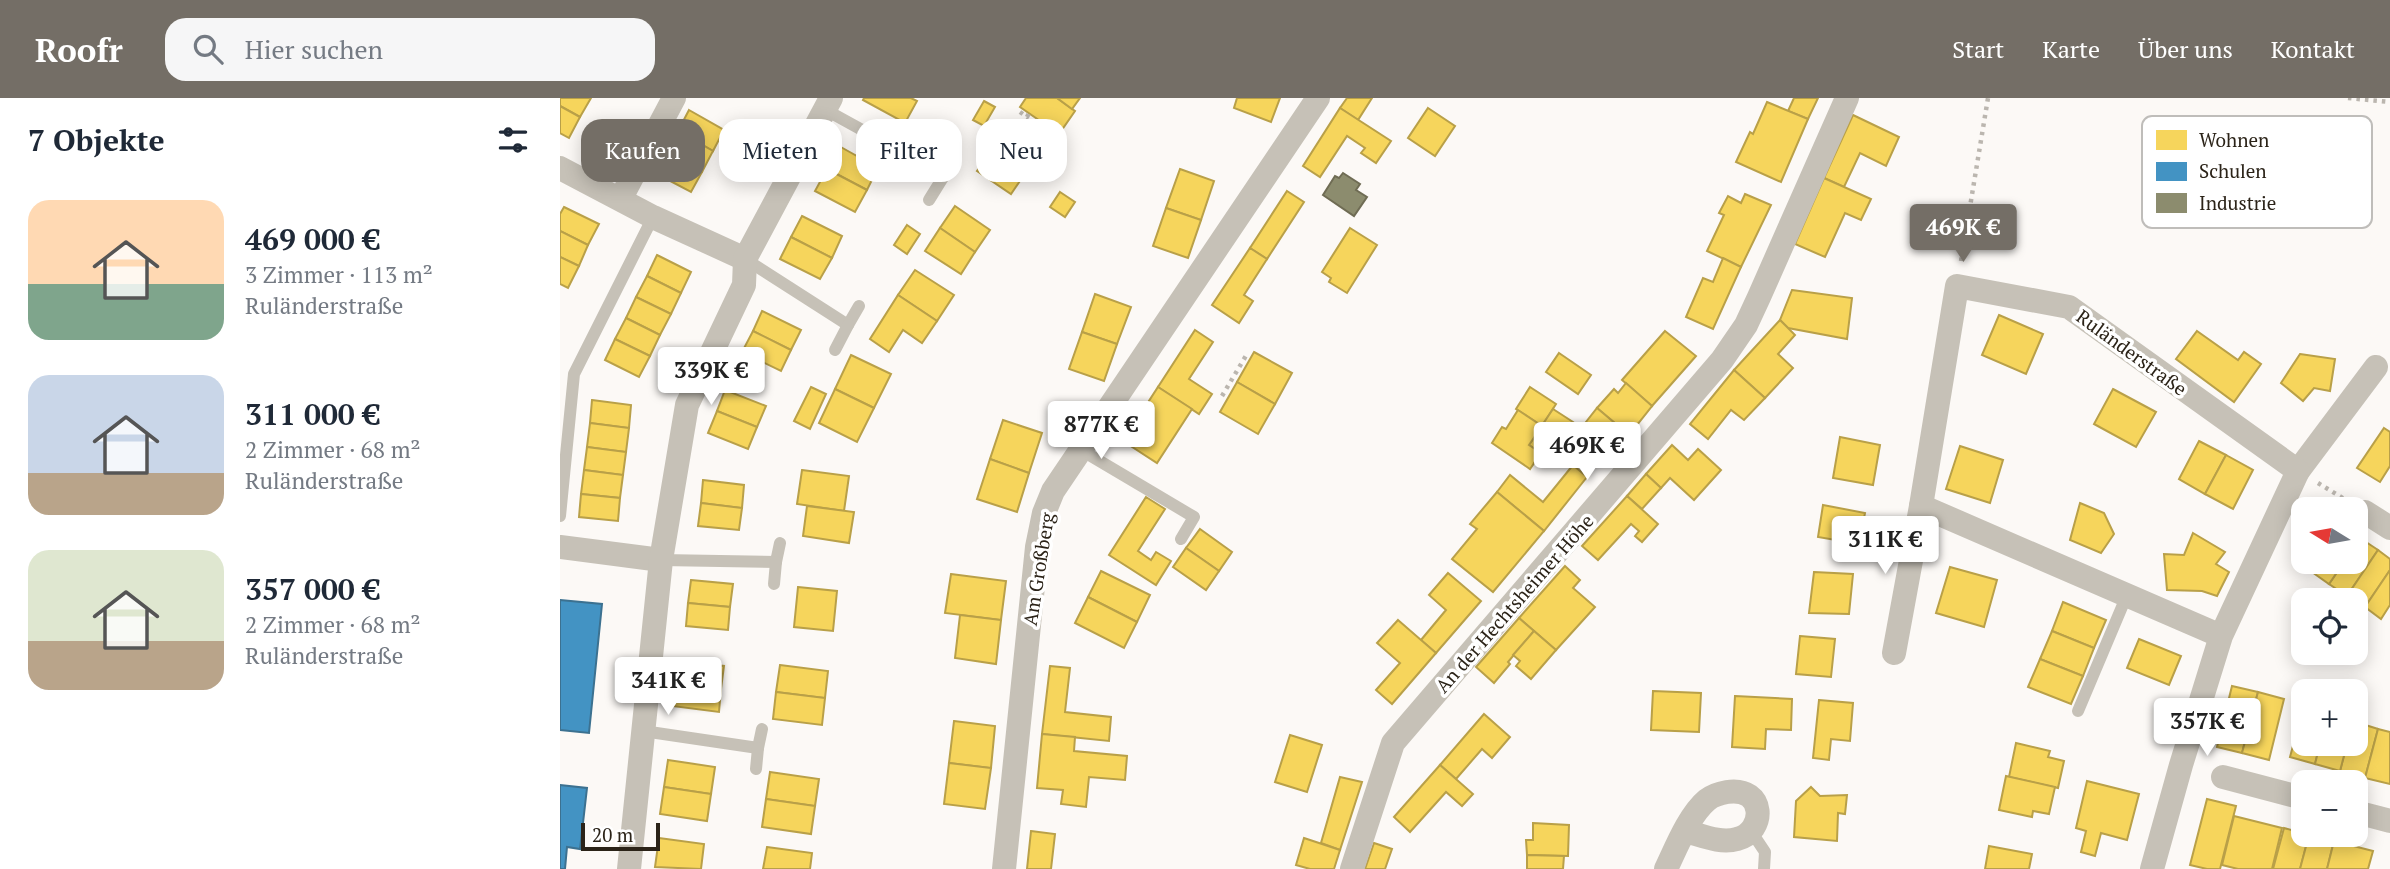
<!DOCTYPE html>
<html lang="de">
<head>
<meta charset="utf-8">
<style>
	body { margin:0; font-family:"PT Serif",serif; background:#f6f6f7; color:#1f2937; height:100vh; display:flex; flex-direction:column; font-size:26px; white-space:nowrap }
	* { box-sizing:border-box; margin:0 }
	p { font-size:23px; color:#747a83 }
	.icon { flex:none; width:38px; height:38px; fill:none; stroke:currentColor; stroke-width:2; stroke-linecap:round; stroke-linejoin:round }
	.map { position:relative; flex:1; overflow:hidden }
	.sheet { display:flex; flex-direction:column; background:#fff; width:560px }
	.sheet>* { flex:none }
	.banner { position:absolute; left:21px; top:21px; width:665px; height:63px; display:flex; gap:14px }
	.needle { width:46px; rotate:281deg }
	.controls { position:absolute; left:1731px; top:399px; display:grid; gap:14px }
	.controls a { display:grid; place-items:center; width:77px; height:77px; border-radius:14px; background:#fff; box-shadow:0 4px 18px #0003; font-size:35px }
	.scale { position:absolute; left:21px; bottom:18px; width:79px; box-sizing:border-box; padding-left:7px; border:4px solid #2b2318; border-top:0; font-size:19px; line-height:24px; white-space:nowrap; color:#2b2318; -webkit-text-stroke:5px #fff; paint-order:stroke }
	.price { position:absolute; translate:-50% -60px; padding:0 16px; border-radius:7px; background:#fff; color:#222; font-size:23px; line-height:46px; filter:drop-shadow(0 2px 4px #0008) }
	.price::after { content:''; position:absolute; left:50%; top:42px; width:21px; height:16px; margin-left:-10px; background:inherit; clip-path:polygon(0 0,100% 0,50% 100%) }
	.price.on { background:#746e66; color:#fff }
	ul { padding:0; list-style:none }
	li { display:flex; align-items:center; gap:21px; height:175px; padding:0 28px }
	li span { display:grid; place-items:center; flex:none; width:196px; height:140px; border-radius:21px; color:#555 }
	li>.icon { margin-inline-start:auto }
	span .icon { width:84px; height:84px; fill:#fffc; stroke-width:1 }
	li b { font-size:30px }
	h2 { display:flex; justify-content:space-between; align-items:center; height:84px; padding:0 28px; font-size:30px }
	.tag { padding:0 24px; border-radius:21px; background:#fff; box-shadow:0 4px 18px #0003; font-size:24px; line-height:63px }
	.tag.on { background:#746e66; color:#fff }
	header { display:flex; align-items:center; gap:42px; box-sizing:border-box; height:98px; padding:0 35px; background:#746e66; color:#fff }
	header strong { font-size:33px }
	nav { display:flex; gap:38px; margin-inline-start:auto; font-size:24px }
	.search { width:490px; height:63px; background:#f6f6f7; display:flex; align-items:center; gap:18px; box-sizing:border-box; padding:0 24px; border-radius:21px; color:#747a83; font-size:26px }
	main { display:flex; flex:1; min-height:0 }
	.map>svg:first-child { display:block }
</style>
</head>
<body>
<header>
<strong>Roofr</strong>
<div class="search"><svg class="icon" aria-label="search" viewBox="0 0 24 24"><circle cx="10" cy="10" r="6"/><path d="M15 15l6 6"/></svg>Hier suchen</div>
<nav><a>Start</a><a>Karte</a><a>Über uns</a><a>Kontakt</a></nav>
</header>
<main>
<section class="sheet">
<h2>7 Objekte<svg class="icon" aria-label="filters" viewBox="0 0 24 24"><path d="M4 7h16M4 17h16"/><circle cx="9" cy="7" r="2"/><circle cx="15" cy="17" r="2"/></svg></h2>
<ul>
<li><span style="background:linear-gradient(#ffd9b3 60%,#7fa58c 0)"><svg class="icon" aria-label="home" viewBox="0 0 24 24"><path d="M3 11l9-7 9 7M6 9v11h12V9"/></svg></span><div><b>469 000 €</b><p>3 Zimmer · 113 m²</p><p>Ruländerstraße</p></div></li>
<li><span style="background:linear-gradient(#c9d6e8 70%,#b9a48a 0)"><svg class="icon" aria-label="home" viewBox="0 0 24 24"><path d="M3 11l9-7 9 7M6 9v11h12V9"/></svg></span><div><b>311 000 €</b><p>2 Zimmer · 68 m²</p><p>Ruländerstraße</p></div></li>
<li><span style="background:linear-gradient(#dfe7d0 65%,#b9a48a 0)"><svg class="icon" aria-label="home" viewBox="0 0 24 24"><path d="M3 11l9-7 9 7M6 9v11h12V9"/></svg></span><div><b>357 000 €</b><p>2 Zimmer · 68 m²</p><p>Ruländerstraße</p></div></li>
</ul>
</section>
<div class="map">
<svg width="1830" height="771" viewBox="0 0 1830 771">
	<rect width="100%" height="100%" fill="#fcf9f6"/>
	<!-- homes -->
	<g fill="#f6d55c" stroke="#b9a048" stroke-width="2">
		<path d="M 0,0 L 31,0 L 20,19 L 0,8 Z"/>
		<path d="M 304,0 L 351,0 L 357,3 L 345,25 L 303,2 Z"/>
		<path d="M 466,0 L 497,0 L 515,13 L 499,36 L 460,9 Z"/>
		<path d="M 497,0 L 520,0 L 512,11 Z"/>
		<path d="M 677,0 L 720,0 L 711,24 L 674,10 Z"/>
		<path d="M 787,0 L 812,0 L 798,22 L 780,10 Z"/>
		<path d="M 1234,0 L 1258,0 L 1248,21 L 1228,13 Z"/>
		<path d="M 424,3 L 435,9 L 424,28 L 413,22 Z"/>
		<path d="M 1207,4 L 1248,21 L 1221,84 L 1176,64 L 1190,34 L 1193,36 Z"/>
		<path d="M 0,8 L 20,19 L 9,40 L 0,35 Z"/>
		<path d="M 780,10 L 831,43 L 816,65 L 801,55 L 805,50 L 787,38 L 760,79 L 743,68 Z"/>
		<path d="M 868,10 L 895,28 L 875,58 L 848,40 Z"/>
		<path d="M 129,12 L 164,32 L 153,53 L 118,33 Z"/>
		<path d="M 1293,17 L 1339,39 L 1326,68 L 1300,55 L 1284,89 L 1264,80 Z"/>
		<path d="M 447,29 L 481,52 L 466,74 L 432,51 Z"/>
		<path d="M 118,33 L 153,53 L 142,74 L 106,54 Z"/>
		<path d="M 279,48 L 318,70 L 307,92 L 267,71 Z"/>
		<path d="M 432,51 L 466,74 L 451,96 L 417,73 Z"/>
		<path d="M 106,54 L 142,74 L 131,94 L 95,75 Z"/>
		<path d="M 267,71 L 307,92 L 295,114 L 255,93 Z"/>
		<path d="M 620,71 L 654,83 L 641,122 L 606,110 Z"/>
		<path d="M 1264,80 L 1311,101 L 1301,122 L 1285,115 L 1265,159 L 1235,146 Z"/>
		<path d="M 727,93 L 744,104 L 707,161 L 690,150 Z"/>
		<path d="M 500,94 L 515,104 L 505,119 L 490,109 Z"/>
		<path d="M 1185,96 L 1211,107 L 1181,169 L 1147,153 L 1164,117 L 1159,115 L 1168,98 L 1181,105 Z"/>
		<path d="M 395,108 L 430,132 L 415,154 L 380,130 Z"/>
		<path d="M 4,109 L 39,126 L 28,147 L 0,133 L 0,116 Z"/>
		<path d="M 606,110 L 641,122 L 628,160 L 593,148 Z"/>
		<path d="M 242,118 L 282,138 L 272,160 L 231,139 Z"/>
		<path d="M 347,127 L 360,136 L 347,156 L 334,147 Z"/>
		<path d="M 380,130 L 415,154 L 401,176 L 365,153 Z"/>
		<path d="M 790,130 L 817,147 L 787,195 L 769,184 L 771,180 L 762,174 Z"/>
		<path d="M 0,133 L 28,147 L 19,168 L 0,159 Z"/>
		<path d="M 231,139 L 272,160 L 260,181 L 220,161 Z"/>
		<path d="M 690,150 L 707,161 L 684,197 L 693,203 L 679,225 L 652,207 Z"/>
		<path d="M 97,157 L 131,174 L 121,195 L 87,178 Z"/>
		<path d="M 0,159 L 19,168 L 8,190 L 0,186 Z"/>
		<path d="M 1163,160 L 1181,169 L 1153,231 L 1126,219 L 1143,180 L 1153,184 Z"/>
		<path d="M 355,172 L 394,197 L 377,223 L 338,197 Z"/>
		<path d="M 87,178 L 121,195 L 111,216 L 76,199 Z"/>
		<path d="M 1232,192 L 1292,200 L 1287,241 L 1228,230 L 1220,222 Z"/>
		<path d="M 535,196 L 571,209 L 557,246 L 522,234 Z"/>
		<path d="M 338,197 L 377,223 L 362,245 L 343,232 L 329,254 L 310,241 Z"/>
		<path d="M 76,199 L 111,216 L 100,237 L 66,220 Z"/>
		<path d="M 202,213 L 241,232 L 231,252 L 193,233 Z"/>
		<path d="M 1439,217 L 1483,236 L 1466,276 L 1422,257 Z"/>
		<path d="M 66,220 L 100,237 L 90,258 L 55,241 Z"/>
		<path d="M 1220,222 L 1235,237 L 1218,256 L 1233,270 L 1205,300 L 1174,272 Z"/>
		<path d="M 635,232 L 653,244 L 629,281 L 652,296 L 639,316 L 598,289 Z"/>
		<path d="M 193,233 L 231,252 L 221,273 L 182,254 Z"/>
		<path d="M 1105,233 L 1136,258 L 1092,308 L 1062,282 Z"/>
		<path d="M 1637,233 L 1678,262 L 1684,254 L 1701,266 L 1674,304 L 1616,261 Z"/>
		<path d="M 522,234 L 557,246 L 544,283 L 509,271 Z"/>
		<path d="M 55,241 L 90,258 L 79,279 L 45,262 Z"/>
		<path d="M 694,254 L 732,275 L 715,306 L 677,284 Z"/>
		<path d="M 999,255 L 1031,277 L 1018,296 L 986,274 Z"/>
		<path d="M 1740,256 L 1775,261 L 1770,293 L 1754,290 L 1743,303 L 1721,285 Z"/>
		<path d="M 291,257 L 331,276 L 314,310 L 275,291 Z"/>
		<path d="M 1174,272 L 1205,300 L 1184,322 L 1171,312 L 1148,341 L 1130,326 Z"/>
		<path d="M 677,284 L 715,306 L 698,336 L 660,314 Z"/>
		<path d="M 1066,285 L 1092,308 L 1069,337 L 1037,310 L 1054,291 L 1058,295 Z"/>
		<path d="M 251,289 L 266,296 L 250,331 L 234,323 Z"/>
		<path d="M 598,289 L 632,311 L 597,365 L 563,343 Z"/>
		<path d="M 970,289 L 996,306 L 982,328 L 956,311 Z"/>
		<path d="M 275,291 L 314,310 L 297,344 L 259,325 Z"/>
		<path d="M 1553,291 L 1596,314 L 1576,349 L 1534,326 Z"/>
		<path d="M 165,292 L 206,308 L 197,329 L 157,313 Z"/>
		<path d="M 32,302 L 71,307 L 69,330 L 30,325 Z"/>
		<path d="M 1037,310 L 1069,337 L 1047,362 L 1031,349 L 1037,342 L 1022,329 Z"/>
		<path d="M 993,311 L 1013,324 L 989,361 L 969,347 Z"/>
		<path d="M 958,312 L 982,328 L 969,347 L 981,355 L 970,371 L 932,345 L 942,329 L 946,331 Z"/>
		<path d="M 157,313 L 197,329 L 188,351 L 148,335 Z"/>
		<path d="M 443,322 L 482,335 L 469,375 L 430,361 Z"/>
		<path d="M 30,325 L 69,330 L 66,354 L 27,349 Z"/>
		<path d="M 1824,330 L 1830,334 L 1830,368 L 1820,384 L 1797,370 Z"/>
		<path d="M 1280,339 L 1320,347 L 1313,387 L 1273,380 Z"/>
		<path d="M 1639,343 L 1666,357 L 1645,396 L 1619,381 Z"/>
		<path d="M 1112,347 L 1128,362 L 1138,351 L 1161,372 L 1134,402 L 1110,380 L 1101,390 L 1086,376 Z"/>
		<path d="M 1400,348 L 1443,362 L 1430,405 L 1386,391 Z"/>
		<path d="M 27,349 L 66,354 L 63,377 L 24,372 Z"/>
		<path d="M 1666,357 L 1693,372 L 1673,411 L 1645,396 Z"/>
		<path d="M 430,361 L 469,375 L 457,414 L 417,401 Z"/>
		<path d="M 1013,367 L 1027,379 L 984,433 L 937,394 L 950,377 L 983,404 Z"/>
		<path d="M 24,372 L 63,377 L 60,400 L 21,396 Z"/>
		<path d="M 242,372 L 289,378 L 284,413 L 237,406 Z"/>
		<path d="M 1086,376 L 1101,390 L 1082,411 L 1067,398 Z"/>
		<path d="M 143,382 L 184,387 L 182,410 L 141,405 Z"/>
		<path d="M 937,394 L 984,433 L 933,494 L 892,461 L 917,431 L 910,426 Z"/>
		<path d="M 21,396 L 60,400 L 58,423 L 19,419 Z"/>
		<path d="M 1067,398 L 1098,426 L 1082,444 L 1075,438 L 1079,433 L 1071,426 L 1038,462 L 1022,448 Z"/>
		<path d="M 586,399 L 605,411 L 578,453 L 591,462 L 596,454 L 611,463 L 596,487 L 549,457 Z"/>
		<path d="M 141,405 L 182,410 L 179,432 L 138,428 Z"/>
		<path d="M 1520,405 L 1544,415 L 1554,436 L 1541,455 L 1510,442 Z"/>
		<path d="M 1263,407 L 1305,415 L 1299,446 L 1258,439 Z"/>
		<path d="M 247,408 L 294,414 L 289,445 L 243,438 Z"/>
		<path d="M 640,431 L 672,454 L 659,473 L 626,450 Z"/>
		<path d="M 1633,435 L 1665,454 L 1656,466 L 1669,474 L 1657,498 L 1642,493 L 1607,492 L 1604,456 L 1624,457 Z"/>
		<path d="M 1800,440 L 1818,452 L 1787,498 L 1769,486 L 1784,464 L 1796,464 L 1796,447 Z"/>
		<path d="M 1743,449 L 1743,464 L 1759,464 L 1752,474 L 1734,462 Z"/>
		<path d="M 626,450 L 659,473 L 646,492 L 613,469 Z"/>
		<path d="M 1818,452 L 1830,461 L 1830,472 L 1805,509 L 1787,498 Z"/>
		<path d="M 1759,464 L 1784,464 L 1769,486 L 1752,474 Z"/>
		<path d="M 1005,468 L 1020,482 L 1013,490 L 1035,509 L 996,552 L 959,520 Z"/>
		<path d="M 1390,469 L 1437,482 L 1424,529 L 1376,515 Z"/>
		<path d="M 1830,472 L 1830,507 L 1821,521 L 1805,509 Z"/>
		<path d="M 541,473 L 590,497 L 577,524 L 528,499 Z"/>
		<path d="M 1254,474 L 1293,476 L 1289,516 L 1249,515 Z"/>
		<path d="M 888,475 L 921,503 L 876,555 L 861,542 L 886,512 L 869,497 Z"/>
		<path d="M 391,476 L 446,483 L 441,522 L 385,515 Z"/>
		<path d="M 131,482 L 173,486 L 170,509 L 128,505 Z"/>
		<path d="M 238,489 L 277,493 L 273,533 L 234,529 Z"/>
		<path d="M 528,499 L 577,524 L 564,550 L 515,525 Z"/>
		<path d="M 1503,504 L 1546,522 L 1534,550 L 1492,533 Z"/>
		<path d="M 128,505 L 170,509 L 168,532 L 126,528 Z"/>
		<path d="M 400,517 L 441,522 L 436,566 L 395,560 Z"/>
		<path d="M 959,520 L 974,533 L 948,564 L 950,566 L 934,585 L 916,569 Z"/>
		<path d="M 838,522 L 876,555 L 832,606 L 816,592 L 840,565 L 817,545 Z"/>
		<path d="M 974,533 L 996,552 L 971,581 L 956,568 L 960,563 L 953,557 Z"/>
		<path d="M 1492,533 L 1534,550 L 1523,578 L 1480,561 Z"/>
		<path d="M 1240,538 L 1275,541 L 1271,579 L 1236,576 Z"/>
		<path d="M 1579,541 L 1621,558 L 1609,587 L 1567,570 Z"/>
		<path d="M 1480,561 L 1523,578 L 1511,606 L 1468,589 Z"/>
		<path d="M 118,563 L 164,568 L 161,591 L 115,585 Z"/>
		<path d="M 220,567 L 268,573 L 265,600 L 216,594 Z"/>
		<path d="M 490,568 L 510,570 L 505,614 L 551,619 L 549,643 L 482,636 Z"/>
		<path d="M 115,585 L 161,591 L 159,614 L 112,608 Z"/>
		<path d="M 1672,588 L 1698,594 L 1682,655 L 1657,649 Z"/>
		<path d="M 1093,593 L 1141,595 L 1139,634 L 1091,632 Z"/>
		<path d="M 216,594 L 265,600 L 262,627 L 213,621 Z"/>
		<path d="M 1698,594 L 1724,601 L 1709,662 L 1682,655 Z"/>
		<path d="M 1175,598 L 1232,601 L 1231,632 L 1206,631 L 1205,651 L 1172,649 Z"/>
		<path d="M 1259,602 L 1293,605 L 1290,643 L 1271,641 L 1269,662 L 1253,660 Z"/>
		<path d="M 1743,610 L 1743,646 L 1760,646 L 1755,666 L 1730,659 Z"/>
		<path d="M 924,616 L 950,639 L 932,660 L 922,651 L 896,681 L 880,667 Z"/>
		<path d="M 394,623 L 435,628 L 431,670 L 389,665 Z"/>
		<path d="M 1796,624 L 1818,631 L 1805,680 L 1780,673 L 1787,646 L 1796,646 Z"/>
		<path d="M 1818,631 L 1830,634 L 1830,686 L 1805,680 Z"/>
		<path d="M 482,636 L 515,639 L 514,653 L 567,658 L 565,682 L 529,679 L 526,709 L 501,706 L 503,692 L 477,690 Z"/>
		<path d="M 730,637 L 762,647 L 747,694 L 715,684 Z"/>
		<path d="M 1456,645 L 1490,653 L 1488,659 L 1504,663 L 1498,690 L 1449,679 Z"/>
		<path d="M 1760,646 L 1787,646 L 1780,673 L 1755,666 Z"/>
		<path d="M 108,662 L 155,669 L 151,696 L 104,689 Z"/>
		<path d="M 389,665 L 431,670 L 425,711 L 384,706 Z"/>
		<path d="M 880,667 L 913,696 L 902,708 L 886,694 L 850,734 L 834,719 Z"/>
		<path d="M 210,674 L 259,681 L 255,708 L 206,701 Z"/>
		<path d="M 1446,678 L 1495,689 L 1489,716 L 1473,713 L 1472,719 L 1439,712 Z"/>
		<path d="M 780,679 L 802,684 L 780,752 L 761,745 Z"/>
		<path d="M 1527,683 L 1579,696 L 1567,742 L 1541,735 L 1535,758 L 1521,754 L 1526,733 L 1516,730 Z"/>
		<path d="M 104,689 L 151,696 L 147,723 L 100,716 Z"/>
		<path d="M 1251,689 L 1260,698 L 1287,697 L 1285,716 L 1278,715 L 1277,743 L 1234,739 L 1236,703 Z"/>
		<path d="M 206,701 L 255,708 L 251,736 L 202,729 Z"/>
		<path d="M 1647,701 L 1676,708 L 1660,771 L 1647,771 L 1630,767 Z"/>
		<path d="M 1674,718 L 1722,730 L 1712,771 L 1678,771 L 1662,767 Z"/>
		<path d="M 973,725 L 1009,727 L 1008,758 L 967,757 L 966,742 L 973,742 Z"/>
		<path d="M 1724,730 L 1749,737 L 1740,771 L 1713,771 Z"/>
		<path d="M 471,733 L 495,736 L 491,771 L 467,771 Z"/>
		<path d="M 1749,737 L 1774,743 L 1767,771 L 1740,771 Z"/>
		<path d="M 99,740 L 144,746 L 141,771 L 95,769 Z"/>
		<path d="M 744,740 L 780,752 L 774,771 L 750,771 L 736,767 Z"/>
		<path d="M 1774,743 L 1813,753 L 1808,771 L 1767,771 Z"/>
		<path d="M 814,745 L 832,751 L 825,771 L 805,771 Z"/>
		<path d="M 1429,748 L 1472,756 L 1469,771 L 1425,771 Z"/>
		<path d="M 207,749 L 252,755 L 250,771 L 203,771 Z"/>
		<path d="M 967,757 L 1004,758 L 1003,771 L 967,771 Z"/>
	</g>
	<!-- schools -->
	<g fill="#4393c3" stroke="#3c7190" stroke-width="2">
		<path d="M 0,502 L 42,506 L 29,635 L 0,632 Z"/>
		<path d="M 0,687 L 27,690 L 20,751 L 7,749 L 5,771 L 0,771 Z"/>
	</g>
	<!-- industry -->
	<path fill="#8c8c6e" stroke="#6f6c54" stroke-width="2" d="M 783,75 L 800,86 L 796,92 L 807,99 L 794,118 L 763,97 L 775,78 L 779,80 Z"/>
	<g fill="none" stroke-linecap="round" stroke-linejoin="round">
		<!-- path -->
		<g stroke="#bbb6af" stroke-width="4.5" stroke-dasharray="3.5 5" stroke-linecap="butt">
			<path d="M 1788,0 L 1830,4"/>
			<path d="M 460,14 L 467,19 L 469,15"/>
			<path d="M 1401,163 L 1428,0"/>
			<path d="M 662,298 L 687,256"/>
			<path d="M 1758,385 L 1786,402"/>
		</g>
		<!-- service -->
		<g stroke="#c6c1b7" stroke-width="12">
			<path d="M 264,11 L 384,77"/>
			<path d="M 369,102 L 395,60"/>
			<path d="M 185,161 L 288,227 L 299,208"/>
			<path d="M 275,252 L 288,227"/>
			<path d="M 521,352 L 634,419 L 621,441"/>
			<path d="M 0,418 L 14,276 L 93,119"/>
			<path d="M 101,462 L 216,464 L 220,445"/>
			<path d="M 214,486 L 216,464"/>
			<path d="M 1518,613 L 1567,497"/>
			<path d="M 83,633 L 198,650 L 202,631"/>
			<path d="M 196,671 L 198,650"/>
			<path d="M 1191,733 L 1205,754 L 1204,771"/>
		</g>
		<!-- minor -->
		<g stroke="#c6c1b7" stroke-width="24">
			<path d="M 0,70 L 93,119 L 185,161"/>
			<path d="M 61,100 L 114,0"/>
			<path d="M 1738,373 L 1816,269"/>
			<path d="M 1805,414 L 1830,430"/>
			<path d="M 0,449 L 101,462"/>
			<path d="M 1334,555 L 1361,408"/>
			<path d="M 1663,679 L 1743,700"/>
			<path d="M 1796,714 L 1830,723"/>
			<path d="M 69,771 L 101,462 L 127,307 L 184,187 L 185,161 L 271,0"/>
			<path d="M 444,771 L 477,449 L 484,415 L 493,393 L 758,0"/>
			<path d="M 792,771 L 833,645 L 1162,262 L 1186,227 L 1199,199 L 1287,0"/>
			<path d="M 1106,771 C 1116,750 1129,717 1147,702 C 1152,698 1161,695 1167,694 C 1206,688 1206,734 1177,741 C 1160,746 1141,737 1125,733"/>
			<path d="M 1592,771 L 1621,667 L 1661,538 L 1738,373 L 1509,209 L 1397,188 L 1361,408 L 1661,538"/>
		</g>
	</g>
	<g text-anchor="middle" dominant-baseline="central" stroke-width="7" stroke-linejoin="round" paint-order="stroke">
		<!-- street labels -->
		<g font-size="19" fill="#2b2318" stroke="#fff">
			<text transform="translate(1572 254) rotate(36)">Ruländerstraße</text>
			<text transform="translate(478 471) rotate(-81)">Am Großberg</text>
			<text transform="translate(954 505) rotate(-49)">An der Hechtsheimer Höhe</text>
		</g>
	</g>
	<!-- legend -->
	<rect x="1582" y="18" width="230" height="112" rx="10" fill="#fff" stroke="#bfbdba" stroke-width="2"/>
	<rect x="1596" y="32" width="31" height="20" fill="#f6d55c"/>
	<rect x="1596" y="64" width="31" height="19" fill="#4393c3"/>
	<rect x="1596" y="95" width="31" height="20" fill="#8c8c6e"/>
	<g font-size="19" fill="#2b2318">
		<text x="1639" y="49">Wohnen</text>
		<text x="1639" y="80">Schulen</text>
		<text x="1639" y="112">Industrie</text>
	</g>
</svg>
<div class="controls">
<a><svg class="needle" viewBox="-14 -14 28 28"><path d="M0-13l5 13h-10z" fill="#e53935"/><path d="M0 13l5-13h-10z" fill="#747a83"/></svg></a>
<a><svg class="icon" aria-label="locate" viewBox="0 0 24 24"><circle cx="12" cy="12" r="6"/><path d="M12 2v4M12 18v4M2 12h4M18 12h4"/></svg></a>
<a>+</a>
<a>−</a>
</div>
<div class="scale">20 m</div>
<b class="price on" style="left:1403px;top:166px">469K €</b>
<b class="price" style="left:151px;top:309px">339K €</b>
<b class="price" style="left:541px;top:363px">877K €</b>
<b class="price" style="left:1027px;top:384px">469K €</b>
<b class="price" style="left:1325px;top:478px">311K €</b>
<b class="price" style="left:108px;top:619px">341K €</b>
<b class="price" style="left:1647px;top:660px">357K €</b>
<div class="banner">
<a class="tag on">Kaufen</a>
<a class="tag">Mieten</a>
<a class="tag">Filter</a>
<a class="tag">Neu</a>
</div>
</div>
</main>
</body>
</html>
